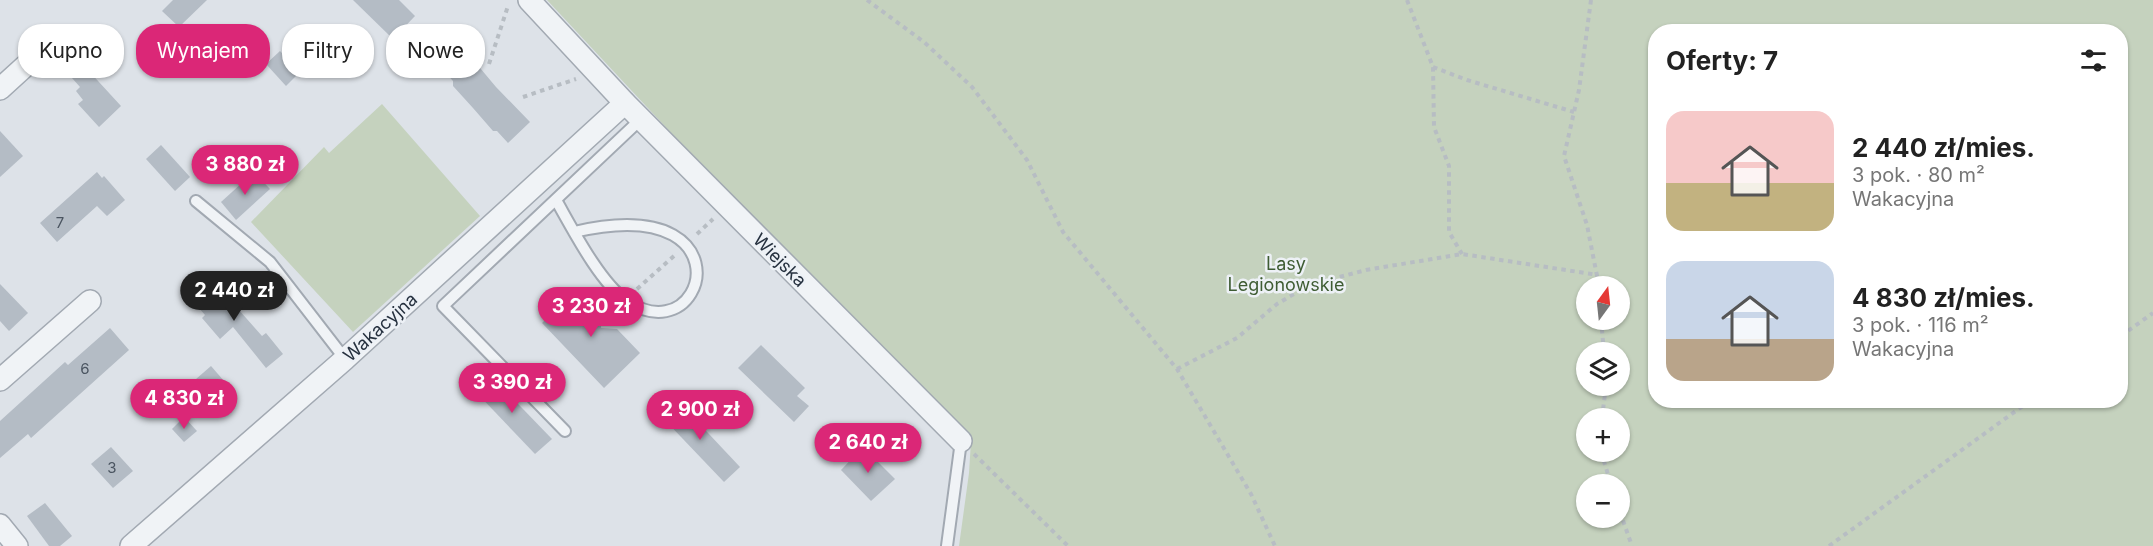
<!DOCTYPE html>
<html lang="pl">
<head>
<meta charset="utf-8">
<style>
	body { margin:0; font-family:Inter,sans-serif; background:#f2f2f2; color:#222; height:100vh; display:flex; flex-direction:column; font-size:22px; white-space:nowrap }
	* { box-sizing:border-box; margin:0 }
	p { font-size:20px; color:#767676 }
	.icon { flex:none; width:33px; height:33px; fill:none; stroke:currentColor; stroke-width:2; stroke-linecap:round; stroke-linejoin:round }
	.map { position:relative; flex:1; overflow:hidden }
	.side { position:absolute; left:1648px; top:24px; width:480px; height:384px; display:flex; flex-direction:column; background:#fff; border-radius:24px; box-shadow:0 2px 4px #0004 }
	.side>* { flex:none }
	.banner { position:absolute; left:18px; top:24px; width:570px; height:54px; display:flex; gap:12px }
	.needle { width:39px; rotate:15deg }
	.controls { position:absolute; left:1576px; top:276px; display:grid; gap:12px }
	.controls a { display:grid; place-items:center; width:54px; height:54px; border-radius:50%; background:#fff; box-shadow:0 2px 4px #0004; font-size:30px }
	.price { position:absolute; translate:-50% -51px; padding:0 14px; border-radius:21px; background:#db2777; color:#fff; font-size:20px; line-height:39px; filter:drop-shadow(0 2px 3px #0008) }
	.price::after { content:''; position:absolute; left:50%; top:36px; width:18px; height:14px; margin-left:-9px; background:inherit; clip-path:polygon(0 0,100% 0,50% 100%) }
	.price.selected { background:#222; color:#fff }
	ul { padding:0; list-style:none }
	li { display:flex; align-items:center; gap:18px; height:150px; padding:0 18px }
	li span { display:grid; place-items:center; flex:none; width:168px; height:120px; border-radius:18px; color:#555 }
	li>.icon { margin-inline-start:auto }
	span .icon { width:72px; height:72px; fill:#fffc; stroke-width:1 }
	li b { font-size:26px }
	h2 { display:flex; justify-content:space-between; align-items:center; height:72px; padding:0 18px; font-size:26px }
	.chip { padding:0 21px; border-radius:24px; background:#fff; box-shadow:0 2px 4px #0004; font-size:21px; line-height:54px }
	.chip.selected { background:#db2777; color:#fff }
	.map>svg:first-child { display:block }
</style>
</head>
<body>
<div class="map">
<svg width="2153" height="546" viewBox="0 0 2153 546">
	<rect width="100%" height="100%" fill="#dde2e8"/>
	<!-- green -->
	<g fill="#c5d2be" fill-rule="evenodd">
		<path d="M 547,0 L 2153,0 L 2153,546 L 959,546 L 969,473 L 971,441 L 801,272 ZM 1656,32 L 2121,32 L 2121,400 L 1656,400 ZM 1587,286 L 1620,286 L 1620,320 L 1587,320 ZM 1587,352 L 1620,352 L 1620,386 L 1587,386 ZM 1587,418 L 1620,418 L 1620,452 L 1587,452 ZM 1587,484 L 1620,484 L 1620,518 L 1587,518 Z"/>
		<path d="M 382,104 L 480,216 L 353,332 L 251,222 L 324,147 L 329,153 Z"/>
	</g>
	<!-- building -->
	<g fill="#b4bcc5">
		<path d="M 173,0 L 207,0 L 179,27 L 162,11 Z"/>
		<path d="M 353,0 L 399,0 L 415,16 L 393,39 Z"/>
		<path d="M 465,50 L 496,87 L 530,122 L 508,143 L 497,131 L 493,131 L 473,108 L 453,86 L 453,81 L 443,70 Z"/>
		<path d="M 280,51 L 300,72 L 286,86 L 266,64 Z"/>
		<path d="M 76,57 L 121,106 L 99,127 L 78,104 L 83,100 L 76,91 L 80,87 L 64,69 Z"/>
		<path d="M 0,131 L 23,156 L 0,177 Z"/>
		<path d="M 161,145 L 190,177 L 175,191 L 146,159 Z"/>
		<path d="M 97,172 L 102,178 L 104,176 L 125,200 L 107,216 L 97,206 L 57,242 L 40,223 Z"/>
		<path d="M 254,172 L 270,189 L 236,220 L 221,202 Z"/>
		<path d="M 215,279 L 233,299 L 231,301 L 262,336 L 266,333 L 283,354 L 266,368 L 233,327 L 220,339 L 202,318 L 205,315 L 192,300 Z"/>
		<path d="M 0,284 L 28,313 L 9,331 L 0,321 Z"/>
		<path d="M 578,288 L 601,312 L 601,328 L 617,329 L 640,353 L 604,388 L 542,323 Z"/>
		<path d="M 110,328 L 129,350 L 31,438 L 28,434 L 0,458 L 0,421 L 65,362 L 68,365 Z"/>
		<path d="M 761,345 L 805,388 L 797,396 L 809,406 L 794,422 L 738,368 Z"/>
		<path d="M 211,366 L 224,381 L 202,401 L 188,386 Z"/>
		<path d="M 489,374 L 552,439 L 535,454 L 473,389 Z"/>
		<path d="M 677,400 L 740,467 L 724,482 L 661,416 Z"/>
		<path d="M 184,417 L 197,431 L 184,442 L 172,429 Z"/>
		<path d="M 111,447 L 133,471 L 113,488 L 91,464 Z"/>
		<path d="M 863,447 L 895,479 L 871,501 L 841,470 Z"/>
		<path d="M 45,503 L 72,536 L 60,546 L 49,546 L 27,516 Z"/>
	</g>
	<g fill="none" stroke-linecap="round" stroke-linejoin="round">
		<!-- service casing -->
		<g stroke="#a2a9b2" stroke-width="14">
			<g id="service">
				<path d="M 556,200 C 572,228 600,283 627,301 C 685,340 724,264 673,235 C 644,219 604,225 574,232"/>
				<path d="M 196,201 L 270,262 L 345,359"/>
				<path d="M 565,431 L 443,306 L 641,119"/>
				<path d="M 947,546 L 961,441"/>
			</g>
		</g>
		<!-- minor casing -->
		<g stroke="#a2a9b2" stroke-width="24">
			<g id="minor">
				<path d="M 529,0 L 625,103 L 961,441"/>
				<path d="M 0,89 L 34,58"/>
				<path d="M 0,380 L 90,301"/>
				<path d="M 0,525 L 17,546"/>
				<path d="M 131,546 L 345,359 L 625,103"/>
			</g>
		</g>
		<!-- path -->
		<g stroke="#b7bdc3" stroke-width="4" stroke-dasharray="4.5 4.5" stroke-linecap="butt">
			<path d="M 867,0 L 924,42 L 972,87 L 1027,160 L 1063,232 L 1177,369 L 1251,494 L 1275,546"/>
			<path d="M 1407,0 L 1433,67 L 1434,127 L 1449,166 L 1449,232 L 1462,254"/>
			<path d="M 1591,0 L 1579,90 L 1564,156 L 1587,225 L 1599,286"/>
			<path d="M 489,64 L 508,6"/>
			<path d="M 1433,67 L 1467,80 L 1574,112"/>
			<path d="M 523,97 L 576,79"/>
			<path d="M 697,234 L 713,219"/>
			<path d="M 637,289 L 674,256"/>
			<path d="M 1601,320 L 1604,352"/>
			<path d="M 2121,336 L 2153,313"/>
			<path d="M 1177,369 L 1237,338 L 1277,304 L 1309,285 L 1366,270 L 1462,254 L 1598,275"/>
			<path d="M 1602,418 L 1606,386"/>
			<path d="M 1601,452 L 1611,484"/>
			<path d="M 974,454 L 1068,546"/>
			<path d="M 1620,512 L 1632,546"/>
			<path d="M 1829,546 L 2031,400"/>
		</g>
		<!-- service -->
		<use href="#service" stroke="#f0f3f6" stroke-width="10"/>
		<!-- minor -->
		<use href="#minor" stroke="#f0f3f6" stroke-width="21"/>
	</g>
	<g text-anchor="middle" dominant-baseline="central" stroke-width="5" stroke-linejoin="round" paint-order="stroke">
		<!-- number labels -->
		<g font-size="15" fill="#4a5460">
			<text x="60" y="222">7</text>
			<text x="85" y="368">6</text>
			<text x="112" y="467">3</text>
		</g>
		<!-- street labels -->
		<g font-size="18" fill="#26313f" stroke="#edf1f6">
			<text transform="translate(780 260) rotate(45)">Wiejska</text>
			<text transform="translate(380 327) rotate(-42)">Wakacyjna</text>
		</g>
		<!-- park labels -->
		<g font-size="18" fill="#3e5c33" stroke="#edf1f6">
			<text x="1286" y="263">Lasy<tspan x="1286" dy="21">Legionowskie</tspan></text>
		</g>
	</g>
</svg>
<div class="controls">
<a><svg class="needle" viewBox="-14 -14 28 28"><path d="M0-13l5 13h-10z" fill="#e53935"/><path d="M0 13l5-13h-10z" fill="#767676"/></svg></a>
<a><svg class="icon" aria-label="layers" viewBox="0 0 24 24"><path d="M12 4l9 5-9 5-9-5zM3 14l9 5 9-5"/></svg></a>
<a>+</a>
<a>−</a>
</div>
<b class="price" style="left:245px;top:196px">3 880 zł</b>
<b class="price selected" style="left:234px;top:322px">2 440 zł</b>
<b class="price" style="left:591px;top:338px">3 230 zł</b>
<b class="price" style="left:512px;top:414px">3 390 zł</b>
<b class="price" style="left:184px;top:430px">4 830 zł</b>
<b class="price" style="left:700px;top:441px">2 900 zł</b>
<b class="price" style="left:868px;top:474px">2 640 zł</b>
<div class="banner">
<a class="chip">Kupno</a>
<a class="chip selected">Wynajem</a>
<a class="chip">Filtry</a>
<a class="chip">Nowe</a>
</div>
<section class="side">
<h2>Oferty: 7<svg class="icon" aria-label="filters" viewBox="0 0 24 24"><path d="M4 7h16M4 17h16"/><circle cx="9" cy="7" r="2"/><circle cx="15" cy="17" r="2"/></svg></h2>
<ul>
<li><span style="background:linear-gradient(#f6c9c9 60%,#c2b280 0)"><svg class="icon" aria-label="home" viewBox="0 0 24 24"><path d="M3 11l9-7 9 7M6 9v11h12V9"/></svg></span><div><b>2 440 zł/mies.</b><p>3 pok. · 80 m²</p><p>Wakacyjna</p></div></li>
<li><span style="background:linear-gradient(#c9d6e8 65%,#b9a48a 0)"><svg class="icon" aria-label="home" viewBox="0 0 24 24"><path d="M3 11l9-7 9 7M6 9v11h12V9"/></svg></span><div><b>4 830 zł/mies.</b><p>3 pok. · 116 m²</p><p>Wakacyjna</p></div></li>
</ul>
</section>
</div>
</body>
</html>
